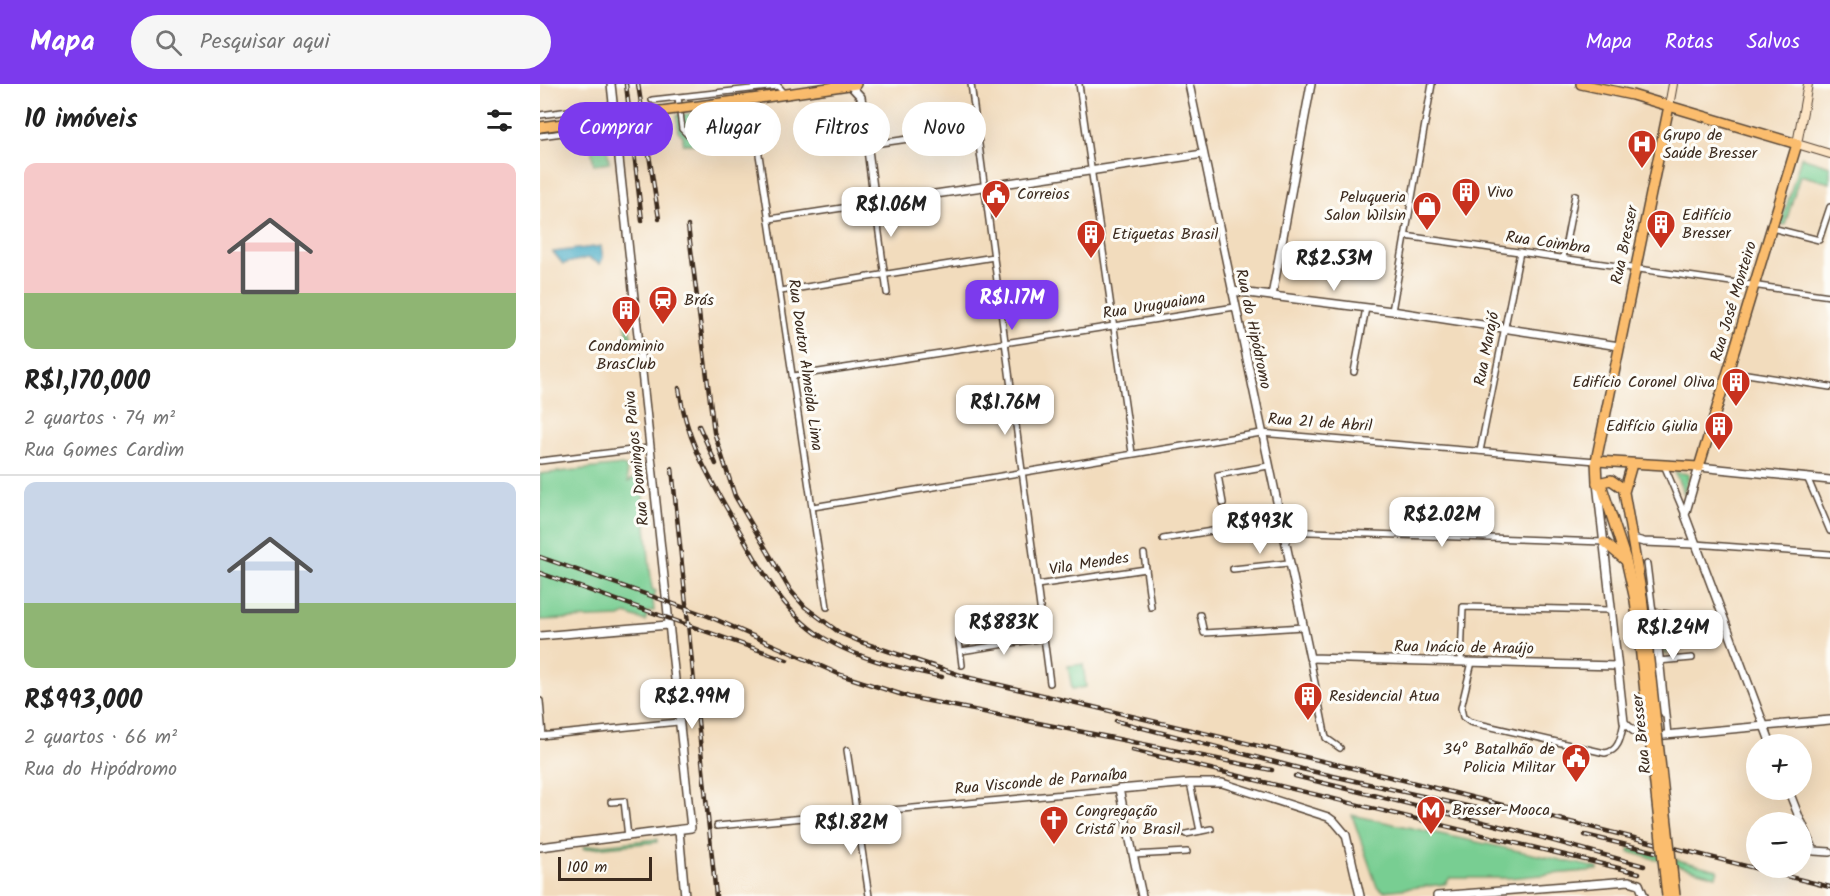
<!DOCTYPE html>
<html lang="pt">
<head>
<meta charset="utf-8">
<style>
	body { margin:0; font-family:Kalam,sans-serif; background:#f6f6f6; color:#222; height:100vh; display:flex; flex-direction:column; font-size:22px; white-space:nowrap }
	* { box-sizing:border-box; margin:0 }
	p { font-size:20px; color:#767676 }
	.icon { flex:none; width:33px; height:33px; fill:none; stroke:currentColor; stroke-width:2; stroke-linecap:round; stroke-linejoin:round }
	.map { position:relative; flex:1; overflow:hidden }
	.drawer { display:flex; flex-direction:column; background:#fff; width:540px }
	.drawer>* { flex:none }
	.guide { position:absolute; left:18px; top:18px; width:570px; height:54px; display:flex; gap:12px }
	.controls { position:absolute; left:1206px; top:650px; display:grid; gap:12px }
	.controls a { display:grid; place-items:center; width:66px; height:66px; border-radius:50%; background:#fff; box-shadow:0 6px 24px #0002; font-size:30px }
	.scale { position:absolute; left:18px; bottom:15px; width:94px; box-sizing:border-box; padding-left:6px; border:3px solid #3b2a1e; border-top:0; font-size:16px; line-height:21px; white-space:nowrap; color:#3b2a1e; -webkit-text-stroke:4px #fdfcf7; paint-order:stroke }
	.price { position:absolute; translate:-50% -51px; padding:0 14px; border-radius:12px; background:#fff; color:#222; font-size:20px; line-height:39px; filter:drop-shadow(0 2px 3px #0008) }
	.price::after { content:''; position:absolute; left:50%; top:36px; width:18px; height:14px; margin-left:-9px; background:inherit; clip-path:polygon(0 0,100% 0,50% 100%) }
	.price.current { background:#7c3aed; color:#fff }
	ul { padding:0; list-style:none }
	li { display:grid; align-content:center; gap:12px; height:318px; padding:0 24px }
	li+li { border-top:2px solid #e0e0e0 }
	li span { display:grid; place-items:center; height:186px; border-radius:12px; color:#555 }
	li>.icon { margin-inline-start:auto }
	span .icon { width:108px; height:108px; fill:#fffc; stroke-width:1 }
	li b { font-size:26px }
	h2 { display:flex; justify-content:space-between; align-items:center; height:72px; padding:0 24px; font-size:26px }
	.pill { padding:0 21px; border-radius:27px; background:#fff; box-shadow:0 6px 24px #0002; font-size:21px; line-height:54px }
	.pill.current { background:#7c3aed; color:#fff }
	header { display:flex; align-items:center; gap:36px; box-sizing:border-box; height:84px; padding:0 30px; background:#7c3aed; color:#fff }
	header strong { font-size:28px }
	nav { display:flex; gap:33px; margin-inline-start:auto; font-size:21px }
	.search { width:420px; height:54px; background:#f6f6f6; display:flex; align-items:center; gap:15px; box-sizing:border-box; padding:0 21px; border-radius:33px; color:#767676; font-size:22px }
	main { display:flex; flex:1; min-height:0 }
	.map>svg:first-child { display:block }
</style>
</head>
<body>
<header>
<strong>Mapa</strong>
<div class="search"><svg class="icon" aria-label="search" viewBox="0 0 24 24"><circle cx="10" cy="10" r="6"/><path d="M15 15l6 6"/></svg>Pesquisar aqui</div>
<nav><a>Mapa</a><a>Rotas</a><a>Salvos</a></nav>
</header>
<main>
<section class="drawer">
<h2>10 imóveis<svg class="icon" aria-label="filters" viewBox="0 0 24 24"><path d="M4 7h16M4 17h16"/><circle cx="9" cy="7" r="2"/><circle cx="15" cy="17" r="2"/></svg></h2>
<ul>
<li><span style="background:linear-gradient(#f6c9c9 70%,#8fb573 0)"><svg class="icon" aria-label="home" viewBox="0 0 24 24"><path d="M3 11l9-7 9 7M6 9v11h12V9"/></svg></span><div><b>R$1,170,000</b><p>2 quartos · 74 m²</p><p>Rua Gomes Cardim</p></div></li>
<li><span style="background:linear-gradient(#c9d6e8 65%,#8fb573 0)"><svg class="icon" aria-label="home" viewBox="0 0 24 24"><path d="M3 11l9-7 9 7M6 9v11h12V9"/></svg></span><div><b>R$993,000</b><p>2 quartos · 66 m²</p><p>Rua do Hipódromo</p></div></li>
</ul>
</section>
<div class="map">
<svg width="1290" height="812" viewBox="0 0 1290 812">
	<rect width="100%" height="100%" fill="#fdfcf7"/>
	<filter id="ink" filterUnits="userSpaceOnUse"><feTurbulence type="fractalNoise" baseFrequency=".0167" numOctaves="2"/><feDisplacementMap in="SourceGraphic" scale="12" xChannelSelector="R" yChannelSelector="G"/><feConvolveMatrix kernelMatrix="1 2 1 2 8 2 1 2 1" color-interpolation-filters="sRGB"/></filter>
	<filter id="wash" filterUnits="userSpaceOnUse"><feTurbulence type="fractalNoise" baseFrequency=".008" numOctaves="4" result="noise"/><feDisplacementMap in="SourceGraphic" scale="24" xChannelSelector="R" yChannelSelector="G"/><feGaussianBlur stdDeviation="1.35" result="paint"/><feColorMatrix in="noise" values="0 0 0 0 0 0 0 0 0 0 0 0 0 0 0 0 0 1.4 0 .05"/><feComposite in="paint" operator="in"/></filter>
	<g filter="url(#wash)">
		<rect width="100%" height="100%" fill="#f2dcbd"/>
		<!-- green -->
		<g fill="#78ce92" stroke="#5a7c58" stroke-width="1.5">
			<path d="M 205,24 L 209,58 L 172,64 L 171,60 L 143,60 L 143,52 L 138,47 L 137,31 Z"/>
			<path d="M 66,56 L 69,79 L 54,81 L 50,58 Z"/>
			<path d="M 1261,73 L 1290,82 L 1290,99 L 1260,91 L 1245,141 L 1241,140 Z"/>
			<path d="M 83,217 L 88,217 L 92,263 L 89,264 Z"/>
			<path d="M 82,381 L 86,383 L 88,398 L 101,390 L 112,505 L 116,507 L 113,515 L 114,527 L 109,527 L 105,537 L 86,530 L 80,533 L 0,536 L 0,390 Z"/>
			<path d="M 1135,388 L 1149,390 L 1144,409 L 1143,408 Z"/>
			<path d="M 1121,533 L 1124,533 L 1127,571 L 1124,568 Z"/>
			<path d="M 543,580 L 546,603 L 532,605 L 528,582 Z"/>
			<path d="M 812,731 L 1058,784 L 1058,786 L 968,794 L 910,794 L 905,800 L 844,807 L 837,803 Z"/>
			<path d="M 117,755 L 117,758 L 44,765 L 43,763 Z"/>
			<path d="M 1089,764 L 1178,786 L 1176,792 L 1089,768 Z"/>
		</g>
		<!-- water -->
		<path fill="#45aac5" stroke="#406a72" stroke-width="1.5" d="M 61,162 L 63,174 L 60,180 L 48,174 L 23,180 L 13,168 Z"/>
	</g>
	<g filter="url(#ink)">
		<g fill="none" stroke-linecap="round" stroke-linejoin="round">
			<!-- minor casing -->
			<g stroke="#564536" stroke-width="8">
				<g id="minor">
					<path d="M 431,0 L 510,599"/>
					<path d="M 539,0 L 592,369"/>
					<path d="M 138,13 L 142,45 L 148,51 L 215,44 L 287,523"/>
					<path d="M 112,16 L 238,2 L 245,10"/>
					<path d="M 0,31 L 73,21"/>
					<path d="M 0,52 L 76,42"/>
					<path d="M 327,61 L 389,52"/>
					<path d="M 230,135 L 335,119 L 347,209"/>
					<path d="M 1232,144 L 1279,156 L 1290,123"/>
					<path d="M 865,152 L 1290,212"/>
					<path d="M 1023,174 L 1035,111"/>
					<path d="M 241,207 L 454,173"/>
					<path d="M 852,227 L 892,0"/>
					<path d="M 1188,287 L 1290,303"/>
					<path d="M 814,288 L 826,224"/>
					<path d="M 253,292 L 695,223"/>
					<path d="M 940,367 L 980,168"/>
					<path d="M 0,377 L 109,364"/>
					<path d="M 1124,381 L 1145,431"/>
					<path d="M 1267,393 L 1290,447"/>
					<path d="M 683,419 L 678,391 L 728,382"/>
					<path d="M 273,423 L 721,349 L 1056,377"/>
					<path d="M 741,447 L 1064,458"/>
					<path d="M 623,455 L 739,436"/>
					<path d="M 1155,460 L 1290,470"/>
					<path d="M 604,470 L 611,523"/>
					<path d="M 1107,480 L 1113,528 L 1116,534 L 1128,651"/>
					<path d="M 693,485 L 748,479"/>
					<path d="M 497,501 L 606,485"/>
					<path d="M 1113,528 L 1111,535 L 1121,625 L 1125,631"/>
					<path d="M 1113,528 L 1129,530 L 1134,575"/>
					<path d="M 660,531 L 664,549 L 763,543"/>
					<path d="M 419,557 L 422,581"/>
					<path d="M 421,567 L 504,554"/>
					<path d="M 770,574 L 786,654 L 800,664"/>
					<path d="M 921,577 L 923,523 L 1070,526"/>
					<path d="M 1118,577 L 1152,574"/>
					<path d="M 932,578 L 921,624 L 923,633 L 930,638 L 1065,669 C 1080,667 1081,651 1084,638"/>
					<path d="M 0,617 L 3,652"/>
					<path d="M 0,652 L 138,638"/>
					<path d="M 307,666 L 329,812"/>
					<path d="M 650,699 L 660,747"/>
					<path d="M 71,718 L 84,717 L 88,753"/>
					<path d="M 177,742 L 579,705"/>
					<path d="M 646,750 L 671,745"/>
					<path d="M 593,771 L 647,768"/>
				</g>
			</g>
			<!-- tertiary casing -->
			<g stroke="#564536" stroke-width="10">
				<g id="tertiary">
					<path d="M 309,0 L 321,13 L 335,119 L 663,70"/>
					<path d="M 649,0 L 770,574 L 1077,582"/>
					<path d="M 692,207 L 852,227 L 1079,262"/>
					<path d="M 732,212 L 771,0"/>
					<path d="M 1057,399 L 1084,638 C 1093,648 1100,652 1114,652 L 1290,636"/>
					<path d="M 1093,455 L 1104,458 L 1155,460"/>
					<path d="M 0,552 L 128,541"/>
					<path d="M 1231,660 L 1145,431 L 1159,383 L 1290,396"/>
					<path d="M 1248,705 L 1261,738"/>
					<path d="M 1262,739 L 1274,767 L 1290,768"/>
					<path d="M 139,747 L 145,812"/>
					<path d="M 0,763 L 151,744 L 71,0"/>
					<path d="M 602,812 L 579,705 L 650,699 L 682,699 L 788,733 L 795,738 L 806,751 L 820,812"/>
					<path d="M 897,812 L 1089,797 L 1099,800 L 1104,812"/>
				</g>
			</g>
			<!-- secondary casing -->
			<g stroke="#564536" stroke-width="10">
				<g id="secondary">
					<path d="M 1268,0 L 1257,60 L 1290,70"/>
					<path d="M 1129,22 L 1133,0"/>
				</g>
			</g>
			<!-- primary casing -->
			<g stroke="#564536" stroke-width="12">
				<g id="primary">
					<path d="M 1041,0 L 1092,11 L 1257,60 L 1159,383 L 1056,377"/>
					<path d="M 219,14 L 316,0"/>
					<path d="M 1092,380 L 1084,408 L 1102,513"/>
					<path d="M 1057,399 L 1071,396 L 1084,405"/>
					<path d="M 1064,458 L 1085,476"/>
					<path d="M 1095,516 L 1086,476 L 1062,403 L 1057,399 L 1056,377 L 1129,22"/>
				</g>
			</g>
			<!-- minor -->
			<use href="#minor" stroke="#fff" stroke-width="5"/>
			<!-- tertiary -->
			<use href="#tertiary" stroke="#fff" stroke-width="7"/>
			<!-- secondary -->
			<use href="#secondary" stroke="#fde5c5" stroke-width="8"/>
			<!-- primary -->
			<use href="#primary" stroke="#fbbd6e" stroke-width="9"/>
			<!-- rail casing -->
			<g stroke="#3b2a1e" stroke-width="4.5">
				<g id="rail">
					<path d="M 86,0 L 102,137"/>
					<path d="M 98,0 L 119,135"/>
					<path d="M 148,142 L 174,348 L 195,412 L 250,506 L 265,523 L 300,549 L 321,558 L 426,593 L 863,696 L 1290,803"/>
					<path d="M 139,304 C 147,359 168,391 194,437 C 219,481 243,532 289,557 C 324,577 363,584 402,593"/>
					<path d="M 159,342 L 176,380"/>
					<path d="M 132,384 L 176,812"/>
					<path d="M 0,473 L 168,532 L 301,591 L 369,613 L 732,686"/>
					<path d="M 0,489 L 247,576"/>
					<path d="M 576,637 L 762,685 L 958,729"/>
					<path d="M 592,666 L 1099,789"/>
					<path d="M 755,692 L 967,744 L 1104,782"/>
					<path d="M 1045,751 L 1124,770"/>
				</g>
			</g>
			<!-- rail -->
			<use href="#rail" stroke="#fdfcf7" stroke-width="2" stroke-dasharray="7" stroke-linecap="butt"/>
			<!-- primary-bridge casing -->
			<g stroke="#564536" stroke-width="12" stroke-linecap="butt">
				<g id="primary-bridge">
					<path d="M 0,43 L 219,14"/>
					<path d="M 1102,513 L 1135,812"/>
					<path d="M 1095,516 L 1127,812"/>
				</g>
			</g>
			<!-- primary-bridge -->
			<use href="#primary-bridge" stroke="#fbbd6e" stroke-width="9"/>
		</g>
	</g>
	<!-- icons -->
	<defs>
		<g id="hospital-pin" transform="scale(1.5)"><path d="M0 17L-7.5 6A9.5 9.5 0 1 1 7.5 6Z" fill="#c8321e" stroke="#fdfcf7"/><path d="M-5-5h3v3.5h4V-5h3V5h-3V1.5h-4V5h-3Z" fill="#fff"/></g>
		<g id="building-pin" transform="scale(1.5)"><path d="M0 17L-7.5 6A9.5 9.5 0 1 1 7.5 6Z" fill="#c8321e" stroke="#fdfcf7"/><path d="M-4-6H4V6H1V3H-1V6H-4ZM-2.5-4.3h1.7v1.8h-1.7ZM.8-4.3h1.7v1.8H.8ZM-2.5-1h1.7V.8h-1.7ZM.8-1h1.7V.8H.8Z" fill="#fff"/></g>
		<g id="civic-pin" transform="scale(1.5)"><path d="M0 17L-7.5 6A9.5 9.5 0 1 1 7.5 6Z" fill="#c8321e" stroke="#fdfcf7"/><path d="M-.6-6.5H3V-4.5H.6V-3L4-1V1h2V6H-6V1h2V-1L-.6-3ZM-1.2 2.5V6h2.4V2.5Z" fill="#fff"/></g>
		<g id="shop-pin" transform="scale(1.5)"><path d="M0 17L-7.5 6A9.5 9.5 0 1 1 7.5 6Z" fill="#c8321e" stroke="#fdfcf7"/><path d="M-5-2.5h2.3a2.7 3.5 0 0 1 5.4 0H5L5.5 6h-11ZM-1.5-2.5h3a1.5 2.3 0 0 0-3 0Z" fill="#fff"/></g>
		<g id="station-pin" transform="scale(1.5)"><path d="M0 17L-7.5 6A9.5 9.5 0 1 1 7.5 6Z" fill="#c8321e" stroke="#fdfcf7"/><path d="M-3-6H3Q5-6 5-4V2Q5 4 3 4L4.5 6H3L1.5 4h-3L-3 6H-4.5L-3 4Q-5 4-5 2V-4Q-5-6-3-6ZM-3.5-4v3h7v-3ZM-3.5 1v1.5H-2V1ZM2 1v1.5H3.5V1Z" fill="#fff"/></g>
		<g id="metro-pin" transform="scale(1.5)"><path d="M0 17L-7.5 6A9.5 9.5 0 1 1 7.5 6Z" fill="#c8321e" stroke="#fdfcf7"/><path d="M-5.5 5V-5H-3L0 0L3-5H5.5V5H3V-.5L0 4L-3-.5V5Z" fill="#fff"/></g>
		<g id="church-pin" transform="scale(1.5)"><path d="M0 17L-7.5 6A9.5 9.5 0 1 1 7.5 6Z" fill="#c8321e" stroke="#fdfcf7"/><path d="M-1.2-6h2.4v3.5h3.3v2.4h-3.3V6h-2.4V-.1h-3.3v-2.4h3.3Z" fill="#fff"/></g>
	</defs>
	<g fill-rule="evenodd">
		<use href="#hospital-pin" x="1102" y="60"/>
		<use href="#building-pin" x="926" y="108"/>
		<use href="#civic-pin" x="456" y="110"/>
		<use href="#shop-pin" x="887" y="122"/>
		<use href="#building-pin" x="1121" y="140"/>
		<use href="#building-pin" x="551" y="150"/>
		<use href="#station-pin" x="123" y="216"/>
		<use href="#building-pin" x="86" y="226"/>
		<use href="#building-pin" x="1196" y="298"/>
		<use href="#building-pin" x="1179" y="342"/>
		<use href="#building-pin" x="768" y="612"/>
		<use href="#civic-pin" x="1036" y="674"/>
		<use href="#metro-pin" x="891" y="726"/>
		<use href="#church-pin" x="514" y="736"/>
	</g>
	<g text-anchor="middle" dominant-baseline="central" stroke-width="6" stroke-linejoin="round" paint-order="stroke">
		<!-- poi labels -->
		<g font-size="16" fill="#3b2a1e" stroke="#fdfcf7" text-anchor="start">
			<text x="1123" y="51">Grupo de<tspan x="1123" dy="18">Saúde Bresser</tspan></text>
			<text x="947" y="108">Vivo</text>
			<text x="477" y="110">Correios</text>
			<text x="866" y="113" text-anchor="end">Peluqueria<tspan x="866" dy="18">Salon Wilsin</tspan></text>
			<text x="1142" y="131">Edifício<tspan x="1142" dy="18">Bresser</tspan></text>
			<text x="572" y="150">Etiquetas Brasil</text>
			<text x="144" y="216">Brás</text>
			<text x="86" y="262" text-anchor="middle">Condominio<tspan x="86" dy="18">BrasClub</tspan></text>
			<text x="1175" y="298" text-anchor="end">Edifício Coronel Oliva</text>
			<text x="1158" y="342" text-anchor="end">Edifício Giulia</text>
			<text x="789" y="612">Residencial Atua</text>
			<text x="1015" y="665" text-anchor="end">34º Batalhão de<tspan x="1015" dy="18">Policia Militar</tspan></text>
			<text x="912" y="726">Bresser-Mooca</text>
			<text x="535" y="727">Congregação<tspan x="535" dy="18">Cristã no Brasil</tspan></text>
		</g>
		<!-- street labels -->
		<g font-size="16" fill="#3b2a1e" stroke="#fdfcf7">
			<text transform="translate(1008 159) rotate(8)">Rua Coimbra</text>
			<text transform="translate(1085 161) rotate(-78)">Rua Bresser</text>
			<text transform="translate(1194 217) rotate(-73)">Rua José Monteiro</text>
			<text transform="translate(614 222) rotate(-9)">Rua Uruguaiana</text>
			<text transform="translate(713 245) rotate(78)">Rua do Hipódromo</text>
			<text transform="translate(947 265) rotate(-79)">Rua Marajó</text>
			<text transform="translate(265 281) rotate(82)">Rua Doutor Almeida Lima</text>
			<text transform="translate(780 339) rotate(4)">Rua 21 de Abril</text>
			<text transform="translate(97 374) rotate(-96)">Rua Domingos Paiva</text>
			<text transform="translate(549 480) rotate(-9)">Vila Mendes</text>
			<text transform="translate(924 564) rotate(1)">Rua Inácio de Araújo</text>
			<text transform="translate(1102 650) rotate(-96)">Rua Bresser</text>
			<text transform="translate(501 698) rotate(-5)">Rua Visconde de Parnaíba</text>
		</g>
	</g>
</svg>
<div class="controls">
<a>+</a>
<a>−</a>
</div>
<div class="scale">100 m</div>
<b class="price" style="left:351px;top:154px">R$1.06M</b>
<b class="price" style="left:794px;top:208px">R$2.53M</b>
<b class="price current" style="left:472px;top:247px">R$1.17M</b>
<b class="price" style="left:465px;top:352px">R$1.76M</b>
<b class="price" style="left:902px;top:464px">R$2.02M</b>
<b class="price" style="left:720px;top:471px">R$993K</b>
<b class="price" style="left:464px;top:572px">R$883K</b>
<b class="price" style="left:1133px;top:577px">R$1.24M</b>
<b class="price" style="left:152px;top:646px">R$2.99M</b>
<b class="price" style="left:311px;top:772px">R$1.82M</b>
<div class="guide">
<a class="pill current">Comprar</a>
<a class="pill">Alugar</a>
<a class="pill">Filtros</a>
<a class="pill">Novo</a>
</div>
</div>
</main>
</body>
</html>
